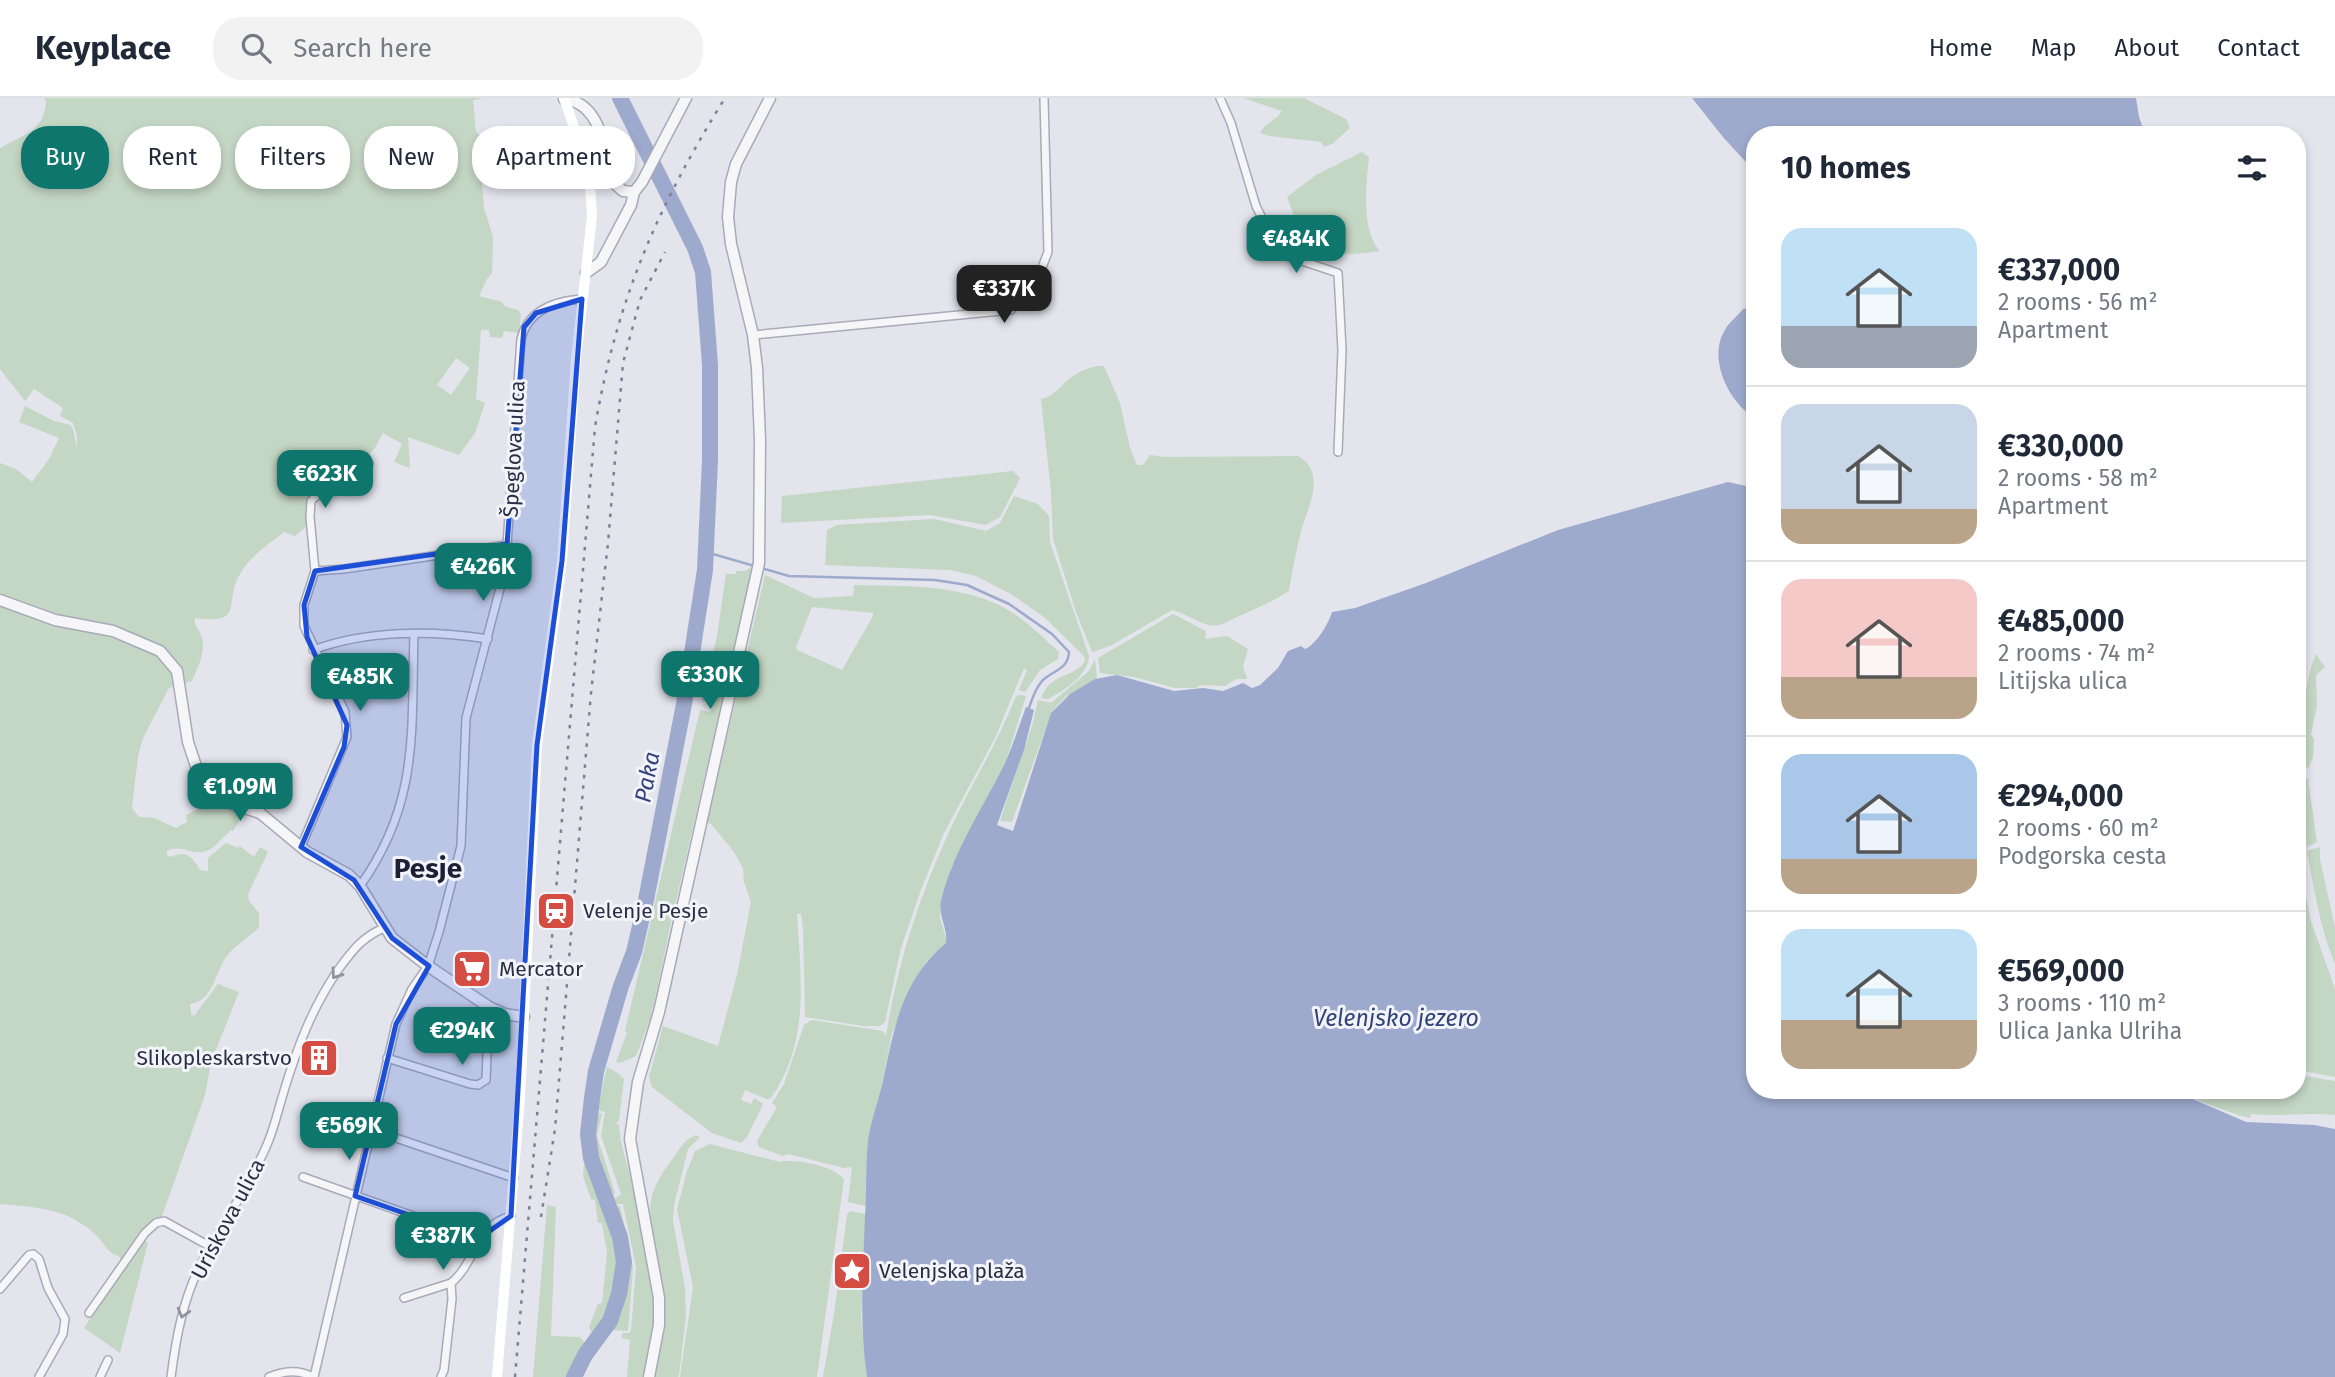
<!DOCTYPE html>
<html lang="en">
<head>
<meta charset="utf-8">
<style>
	body { margin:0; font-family:"Fira Sans",sans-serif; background:#f2f2f3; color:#1f2937; height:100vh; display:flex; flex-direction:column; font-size:26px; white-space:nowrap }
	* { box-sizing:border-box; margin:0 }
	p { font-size:23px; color:#747a83 }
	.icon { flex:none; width:38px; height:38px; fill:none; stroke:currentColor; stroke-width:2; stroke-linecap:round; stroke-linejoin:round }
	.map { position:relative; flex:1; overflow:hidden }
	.panel { position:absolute; left:1746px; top:28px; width:560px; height:973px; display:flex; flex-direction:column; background:#fff; border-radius:28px; box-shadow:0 4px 10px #0003 }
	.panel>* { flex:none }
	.top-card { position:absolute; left:21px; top:28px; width:665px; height:63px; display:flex; gap:14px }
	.price { position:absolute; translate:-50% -60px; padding:0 16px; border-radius:14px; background:#0f766e; color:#fff; font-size:23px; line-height:46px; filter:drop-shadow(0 2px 4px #0008) }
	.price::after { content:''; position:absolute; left:50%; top:42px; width:21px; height:16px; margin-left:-10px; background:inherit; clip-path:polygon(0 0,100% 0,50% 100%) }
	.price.active { background:#222; color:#fff }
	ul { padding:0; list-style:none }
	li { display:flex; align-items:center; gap:21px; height:175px; padding:0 35px }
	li+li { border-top:2px solid #e0e1e3 }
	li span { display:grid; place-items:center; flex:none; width:196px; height:140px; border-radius:21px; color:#555 }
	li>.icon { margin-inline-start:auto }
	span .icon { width:84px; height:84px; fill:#fffc; stroke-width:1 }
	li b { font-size:30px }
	h2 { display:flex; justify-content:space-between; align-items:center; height:84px; padding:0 35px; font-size:30px }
	.chip { padding:0 24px; border-radius:28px; background:#fff; box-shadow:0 4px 10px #0003; font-size:24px; line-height:63px }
	.chip.active { background:#0f766e; color:#fff }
	header { display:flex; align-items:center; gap:42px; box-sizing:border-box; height:98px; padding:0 35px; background:#fff; border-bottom:2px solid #e0e1e3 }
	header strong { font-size:33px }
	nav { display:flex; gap:38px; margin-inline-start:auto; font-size:24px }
	.search { width:490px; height:63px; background:#f2f2f3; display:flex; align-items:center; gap:18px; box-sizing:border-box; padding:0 24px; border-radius:28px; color:#747a83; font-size:26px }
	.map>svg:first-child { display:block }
</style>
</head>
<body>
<header>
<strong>Keyplace</strong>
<div class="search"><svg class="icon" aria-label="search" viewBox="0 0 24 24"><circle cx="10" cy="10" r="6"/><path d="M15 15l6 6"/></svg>Search here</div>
<nav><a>Home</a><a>Map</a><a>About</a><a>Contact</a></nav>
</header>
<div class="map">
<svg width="2335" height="1279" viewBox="0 0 2335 1279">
	<rect width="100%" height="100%" fill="#e3e4ec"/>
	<!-- green -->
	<g fill="#c4d6c4" fill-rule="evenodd">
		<path d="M 44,0 L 483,0 L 473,2 L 476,34 L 482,39 L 490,33 L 500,35 L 508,32 L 510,37 L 507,42 L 479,46 L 484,110 L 493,139 L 492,175 L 487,181 L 479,198 L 502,204 L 504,208 L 518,212 L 521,216 L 519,235 L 504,233 L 502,240 L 490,239 L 489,232 L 481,232 L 476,301 L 485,305 L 475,335 L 459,357 L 408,339 L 410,370 L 394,364 L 402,346 L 383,335 L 375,350 L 365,360 L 315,392 L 308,404 L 309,426 L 295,438 L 284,434 C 269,446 249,459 240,476 C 223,504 246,527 195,520 C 194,528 198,530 201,537 C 207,552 198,569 192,583 L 169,590 L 143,640 L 138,658 L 132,710 L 139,719 L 154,720 L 176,730 L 187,724 L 186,717 L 209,706 L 207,699 L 211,697 L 239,712 L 243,717 L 233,733 L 231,732 C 224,738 213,753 202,754 C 190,756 180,746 167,753 L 167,757 L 170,759 C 186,752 192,758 200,772 L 208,773 L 208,760 L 226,745 L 238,750 L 240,748 L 254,759 L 260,749 L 268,754 L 248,796 L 249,803 L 259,815 L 259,829 C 249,840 235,847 226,859 C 215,875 213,903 190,906 L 191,916 L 194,918 L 218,886 L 239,894 L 211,964 L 205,997 L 161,1121 L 122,1165 L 119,1158 C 108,1156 106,1148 99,1140 C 94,1134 84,1127 77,1123 C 58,1110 23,1108 0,1106 L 0,365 L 16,371 L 32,384 L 49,361 L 59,340 L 19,324 L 25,308 L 54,323 L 70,327 L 73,331 L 77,350 L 77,337 L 73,325 L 60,318 L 63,310 L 34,291 L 25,303 L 0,271 L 0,50 C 23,37 46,32 46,2 ZM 456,260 L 470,270 L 451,297 L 437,287 Z"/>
		<path d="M 1243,0 L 1304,0 L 1346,21 L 1350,30 L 1332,46 L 1324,49 L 1321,44 L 1269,38 L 1260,35 C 1265,25 1277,22 1282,13 Z"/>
		<path d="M 1362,54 L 1369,59 C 1366,87 1361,133 1380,153 C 1355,157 1330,158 1306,150 L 1287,99 L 1316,77 Z"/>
		<path d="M 1097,268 L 1104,268 L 1120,305 L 1130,350 L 1137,367 L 1143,367 L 1150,357 L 1164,359 L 1298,358 C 1304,362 1310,366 1312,374 C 1318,392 1306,416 1301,433 C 1296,453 1292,473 1289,493 L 1274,502 L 1220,527 C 1202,530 1189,516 1172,512 L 1110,548 L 1092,554 L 1076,514 L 1053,441 L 1051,394 L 1041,301 C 1054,299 1060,288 1070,280 C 1078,274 1087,270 1097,268 Z"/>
		<path d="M 1013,373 L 1020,380 L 1000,419 L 986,427 L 930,417 L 781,425 L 782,398 Z"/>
		<path d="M 1014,398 L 1038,406 L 1049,418 L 1050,444 L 1089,558 C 1088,578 1064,592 1048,601 L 1041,600 C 1052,573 1074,581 1085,563 L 1084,558 L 1044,519 L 1011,496 L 976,478 L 950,472 L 825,467 L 827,432 L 837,427 L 934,421 L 986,433 L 1000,425 Z"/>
		<path d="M 753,468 L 670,829 L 651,919 L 636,958 L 620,965 L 616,964 L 627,935 L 625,933 L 700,612 L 710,614 L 713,605 L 702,603 L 717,538 L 726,476 L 736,476 L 736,473 L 745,473 Z"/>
		<path d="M 765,477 L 814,500 L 853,498 L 854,487 C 904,488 958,486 1003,509 C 1024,520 1041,538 1059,554 L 1058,561 L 1040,572 L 1025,594 L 1019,592 L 1027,572 L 1024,570 L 995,640 L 943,737 L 921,792 L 901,850 L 885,924 L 880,928 L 863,928 L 805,919 L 803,831 L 801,816 L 797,816 C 801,880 810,944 771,1000 L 767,1001 L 745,992 L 741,1002 L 751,1006 L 754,1000 L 763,1006 L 747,1039 L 741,1045 L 712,1035 L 652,989 L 649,979 L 663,928 L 718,948 L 737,877 L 751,804 L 744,784 L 743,770 L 734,754 L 711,726 L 707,724 ZM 812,509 L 873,515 L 873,518 L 842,572 L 797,552 L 796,549 Z"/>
		<path d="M 1173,516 L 1206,533 L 1205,541 L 1227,538 L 1248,551 L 1243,568 L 1247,581 L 1236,581 L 1225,588 L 1200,587 L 1195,590 L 1175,590 L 1134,579 L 1100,575 L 1098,560 Z"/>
		<path d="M 2316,556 L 2325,569 L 2316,577 L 2317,608 L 2311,636 L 2314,642 L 2313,659 L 2309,669 L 2301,672 C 2302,641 2303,582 2316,556 Z"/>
		<path d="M 1095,561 L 1097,580 L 1065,599 L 1052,613 L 1012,724 L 1000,723 L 1032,628 L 1038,602 L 1051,605 L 1089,573 Z"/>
		<path d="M 1019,597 L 1026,598 L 1006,663 L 952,768 L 941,805 L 940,820 L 946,840 L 946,845 L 927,863 L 892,935 L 880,996 L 871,1026 L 866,1065 L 866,1108 L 848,1104 L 852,1069 L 844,1070 L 788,1056 L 783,1058 L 759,1049 L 757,1043 L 777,1009 L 772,1005 L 784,986 L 804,927 L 812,922 L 883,933 L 886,938 C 897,867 919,799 949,734 C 970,688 997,647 1015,600 Z"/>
		<path d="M 2301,678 L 2308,681 L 2317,744 L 2307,749 L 2302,722 Z"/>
		<path d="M 2320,749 L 2320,761 L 2335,830 L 2335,866 C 2320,830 2314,791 2307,753 Z"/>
		<path d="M 2301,773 L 2311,823 L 2335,891 L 2335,979 L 2298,972 L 2298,775 Z"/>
		<path d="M 602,965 L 606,968 L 594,1013 L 602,1016 L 597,1038 L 615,1095 L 609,1100 C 590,1058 586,1009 602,965 Z"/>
		<path d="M 607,969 L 619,976 L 624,981 L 619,1022 L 616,1026 L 619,1027 C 620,1047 628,1068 633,1089 C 642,1130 655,1173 654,1216 C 653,1237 648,1258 643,1279 L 627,1279 L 630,1242 L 622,1240 L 622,1235 L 629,1235 L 631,1233 L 636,1169 L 623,1106 L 614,1106 L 613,1102 L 621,1096 L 601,1038 L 605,1014 L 598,1012 L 598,1008 Z"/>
		<path d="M 2298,977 L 2335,983 L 2335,1017 C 2307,1014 2279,1019 2250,1016 L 2251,1020 L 2238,1017 L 2170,992 L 2298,992 Z"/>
		<path d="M 696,1037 L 700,1039 L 688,1051 L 674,1107 L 673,1123 L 685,1190 L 686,1219 L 679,1277 L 678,1279 L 654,1279 C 659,1256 665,1233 665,1210 C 664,1177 646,1132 651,1102 C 654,1087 664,1072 674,1059 C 680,1050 685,1041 696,1037 Z"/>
		<path d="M 710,1046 L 780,1064 C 795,1060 834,1068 844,1081 L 817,1279 L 680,1279 L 693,1189 L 677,1111 L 687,1073 L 695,1053 Z"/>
		<path d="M 585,1055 L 614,1132 L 618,1166 L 611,1207 L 603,1224 L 593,1237 L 589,1229 L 598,1206 L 602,1205 L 607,1155 L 602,1125 L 598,1125 L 595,1102 L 591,1101 L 583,1078 Z"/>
		<path d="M 547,1107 L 556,1109 L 551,1238 L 580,1239 L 586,1246 L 568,1279 L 533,1279 Z"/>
		<path d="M 620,1108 L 633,1170 L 628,1233 L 608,1232 C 626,1209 633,1163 623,1135 C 620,1126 615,1118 611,1109 Z"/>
		<path d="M 850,1113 L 866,1116 L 861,1221 L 867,1279 L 823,1279 L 834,1216 L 847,1117 Z"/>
		<path d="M 142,1141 L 148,1145 L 120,1255 L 84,1230 Z"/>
	</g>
	<!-- water -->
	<g fill="#9daacd">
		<path d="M 1692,0 L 2136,0 L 2139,19 L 2145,36 L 1755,37 L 1755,74 L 1723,39 Z"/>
		<path d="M 1755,209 L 1755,320 C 1729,305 1707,260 1725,232 C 1729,224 1738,218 1743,211 Z"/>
		<path d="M 1728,384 L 1755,390 L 1755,992 L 2172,992 L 2246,1024 L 2314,1027 L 2335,1031 L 2335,1279 L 867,1279 C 859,1225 863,1173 865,1119 C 867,1094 865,1069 868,1044 C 870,1025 877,1007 882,987 C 894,932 900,884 946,845 C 948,830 938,818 941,803 C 953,753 983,710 1005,665 C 1013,647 1019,628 1026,609 L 1034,612 L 1024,652 L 997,727 L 1013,733 L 1051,615 L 1070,596 L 1095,581 L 1117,577 L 1174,593 L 1203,590 L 1223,593 L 1243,585 L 1252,590 L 1260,587 L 1278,570 L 1288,553 L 1301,548 L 1305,551 C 1316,547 1329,525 1332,514 L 1355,510 L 1426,485 L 1558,432 Z"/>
	</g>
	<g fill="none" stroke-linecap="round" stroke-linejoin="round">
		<!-- stream -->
		<path stroke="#9daacd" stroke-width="2.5" d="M 706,454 L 789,478 L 935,482 L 967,487 L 1009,506 L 1052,536 L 1069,554 C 1068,572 1053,572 1042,583 C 1035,591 1032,601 1029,610"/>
		<!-- river -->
		<path stroke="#9daacd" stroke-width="16" d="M 574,1279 L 585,1257 L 610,1223 L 619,1196 L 624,1164 L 620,1139 L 591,1060 L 588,1036 L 592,1000 L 596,973 L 621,888 L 634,854 L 646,802 L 684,606 L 705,472 L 710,362 L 710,267 L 703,174 L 695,150 L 620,0"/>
		<!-- minor casing -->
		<g stroke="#a8aab7" stroke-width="10">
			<g id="minor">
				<path d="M 1220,0 L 1231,25 L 1256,108 L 1267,130 L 1287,158 L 1338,175 L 1342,252 L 1338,354"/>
				<path d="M 753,237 L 1011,212 L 1041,172 L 1048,154 L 1044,0"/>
				<path d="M 315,473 L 344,471 L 507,447"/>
				<path d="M 313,552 C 367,532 432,532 488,541"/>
				<path d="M 301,749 L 347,639 L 345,614 L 304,528 L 304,507 L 315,473 L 310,419 L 311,403 L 328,387 L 369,366"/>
				<path d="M 360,788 C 420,704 411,633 414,536"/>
				<path d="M 387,960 L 470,986 L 478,987 L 486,982 L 489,909"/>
				<path d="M 310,1013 L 325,1016 L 514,1080"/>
				<path d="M 303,1079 L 478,1141"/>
				<path d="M 0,1191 L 29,1157 L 33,1156 L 39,1161 L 48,1190 L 65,1221 L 63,1236 L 39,1279"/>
				<path d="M 404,1200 L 451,1185"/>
				<path d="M 89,1215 L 145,1135 L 156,1125 L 164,1123 L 211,1149"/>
				<path d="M 100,1279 L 108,1262"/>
				<path d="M 171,1279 C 176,1240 183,1201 201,1166 C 222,1126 248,1090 266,1049 C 274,1032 278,1012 284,993 C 297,950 312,910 338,872 C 352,853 362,839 384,830"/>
				<path d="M 269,1279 C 284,1273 298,1271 313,1279"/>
				<path d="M 314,1279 L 396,926 L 412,891 L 428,868 L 439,834 L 461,748 L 466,620 L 502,483 L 507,447 L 521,241 C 528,212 555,203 582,201"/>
				<path d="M 441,1279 L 444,1272 L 452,1201 L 451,1185 C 476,1165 475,1127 511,1118"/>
			</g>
		</g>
		<!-- tertiary casing -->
		<g stroke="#a8aab7" stroke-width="13">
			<g id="tertiary">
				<path d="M 564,1 C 603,5 604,55 615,86 L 623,93 L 634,94"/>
				<path d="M 586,175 L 601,164 L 631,107 L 634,94 L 642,84 L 686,0"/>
				<path d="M 0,502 L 55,522 L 113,533 L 160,553 L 177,573 L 188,644 L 198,674 L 214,696 L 229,705 L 260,715 L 307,754 L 349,777 L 360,788 L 392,840 L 428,868 L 489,909 L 505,916 L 524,919"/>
				<path d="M 649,1279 L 659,1227 L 659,1200 L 630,1041 L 638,984 L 659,914 L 759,465 L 760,342 L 757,270 L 753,237 L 731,146 L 728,119 L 731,84 L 736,66 L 770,0"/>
			</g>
		</g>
		<!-- minor -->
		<use href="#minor" stroke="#f6f6f9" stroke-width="7"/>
		<!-- tertiary -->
		<use href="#tertiary" stroke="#f6f6f9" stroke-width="10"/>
		<!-- secondary -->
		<path stroke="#fff" stroke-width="10" d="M 497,1279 L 520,1000 L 537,647 L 562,463 L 576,261 L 592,118 L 590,88 L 585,61 L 564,0"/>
		<!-- rail -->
		<g stroke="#7b8096" stroke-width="2.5" stroke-dasharray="3.5 7" stroke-linecap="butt">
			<path d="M 541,1119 L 555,1031 L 591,595 L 608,445 L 623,265 L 640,202 L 665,154"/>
			<path d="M 515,1279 L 595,329 C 617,201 657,110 725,0"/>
		</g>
	</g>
	<!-- one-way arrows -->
	<defs><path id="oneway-chevron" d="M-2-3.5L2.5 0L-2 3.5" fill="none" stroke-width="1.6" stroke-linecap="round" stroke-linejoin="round" transform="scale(1.75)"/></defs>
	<g stroke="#90929f">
		<use href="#oneway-chevron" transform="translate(336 876) rotate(125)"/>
		<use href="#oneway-chevron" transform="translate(183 1215) rotate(106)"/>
	</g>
	<!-- marked area -->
	<path fill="#1d4ed8" fill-opacity="0.2" stroke="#1d4ed8" stroke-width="5" stroke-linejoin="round" d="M 582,201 L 562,463 L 537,647 L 511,1118 L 478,1141 L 355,1098 L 396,926 L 429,868 L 392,840 L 354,782 L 301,749 L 344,649 L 347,627 L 307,539 L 304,507 L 315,473 L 507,446 L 524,229 L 536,215 Z"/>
	<!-- icons -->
	<defs>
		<g id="station-square" transform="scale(2.0125)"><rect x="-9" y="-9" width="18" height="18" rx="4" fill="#d54c43" stroke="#f3f4f9"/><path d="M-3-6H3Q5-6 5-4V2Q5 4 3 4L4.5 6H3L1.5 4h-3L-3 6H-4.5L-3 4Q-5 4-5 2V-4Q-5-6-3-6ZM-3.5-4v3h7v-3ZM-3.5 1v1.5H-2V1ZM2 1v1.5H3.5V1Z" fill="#fff"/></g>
		<g id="supermarket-square" transform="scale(2.0125)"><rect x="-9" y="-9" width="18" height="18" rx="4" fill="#d54c43" stroke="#f3f4f9"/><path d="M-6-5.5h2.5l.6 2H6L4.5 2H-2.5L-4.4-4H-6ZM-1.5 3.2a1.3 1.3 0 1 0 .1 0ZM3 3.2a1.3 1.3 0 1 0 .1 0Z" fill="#fff"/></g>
		<g id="building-square" transform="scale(2.0125)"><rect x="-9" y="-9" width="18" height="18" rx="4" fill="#d54c43" stroke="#f3f4f9"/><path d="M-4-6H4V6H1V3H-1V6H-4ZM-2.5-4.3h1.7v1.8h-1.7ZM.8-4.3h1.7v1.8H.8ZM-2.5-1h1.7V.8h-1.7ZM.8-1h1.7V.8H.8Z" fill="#fff"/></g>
		<g id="sight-square" transform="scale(2.0125)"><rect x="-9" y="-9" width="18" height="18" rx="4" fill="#d54c43" stroke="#f3f4f9"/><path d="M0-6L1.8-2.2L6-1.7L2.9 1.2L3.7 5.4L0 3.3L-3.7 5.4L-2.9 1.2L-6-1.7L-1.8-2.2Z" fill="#fff"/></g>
	</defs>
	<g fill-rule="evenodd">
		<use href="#station-square" x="556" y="813"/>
		<use href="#supermarket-square" x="472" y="871"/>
		<use href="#building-square" x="319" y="960"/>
		<use href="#sight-square" x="852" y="1173"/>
	</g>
	<g text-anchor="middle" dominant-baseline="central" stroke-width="6" stroke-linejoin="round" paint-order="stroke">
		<!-- street labels -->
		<g font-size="21" fill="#2a2e45" stroke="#f3f4f9">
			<text transform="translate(514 351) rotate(-87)">Špeglova ulica</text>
			<text transform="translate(228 1121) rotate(-62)">Uriskova ulica</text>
		</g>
		<!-- poi labels -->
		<g font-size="21" fill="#2a2e45" stroke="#f3f4f9" text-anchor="start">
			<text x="583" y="813">Velenje Pesje</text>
			<text x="499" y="871">Mercator</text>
			<text x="292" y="960" text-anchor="end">Slikopleskarstvo</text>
			<text x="879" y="1173">Velenjska plaža</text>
		</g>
		<!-- water labels -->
		<g font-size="23" font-style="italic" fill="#31437b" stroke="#f3f4f9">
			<text transform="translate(647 679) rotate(-79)">Paka</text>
			<text x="1396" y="920">Velenjsko jezero</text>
		</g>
		<!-- district labels -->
		<g font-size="28" font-weight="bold" fill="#1c1f36" stroke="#f3f4f9">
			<text x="428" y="770">Pesje</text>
		</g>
	</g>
</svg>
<b class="price" style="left:1296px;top:177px">€484K</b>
<b class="price active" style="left:1004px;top:227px">€337K</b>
<b class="price" style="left:325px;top:412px">€623K</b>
<b class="price" style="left:483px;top:505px">€426K</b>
<b class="price" style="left:710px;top:613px">€330K</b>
<b class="price" style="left:360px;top:615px">€485K</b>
<b class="price" style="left:240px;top:725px">€1.09M</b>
<b class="price" style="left:462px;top:969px">€294K</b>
<b class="price" style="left:349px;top:1064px">€569K</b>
<b class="price" style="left:443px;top:1174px">€387K</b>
<div class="top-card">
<a class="chip active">Buy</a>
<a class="chip">Rent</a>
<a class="chip">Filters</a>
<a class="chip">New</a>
<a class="chip">Apartment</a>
</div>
<section class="panel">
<h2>10 homes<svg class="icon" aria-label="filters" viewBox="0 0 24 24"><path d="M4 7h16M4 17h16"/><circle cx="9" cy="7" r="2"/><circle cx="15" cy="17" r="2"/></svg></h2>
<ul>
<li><span style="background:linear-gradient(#bfe0f5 70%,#9aa5b1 0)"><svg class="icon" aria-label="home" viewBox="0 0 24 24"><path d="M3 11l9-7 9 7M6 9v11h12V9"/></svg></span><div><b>€337,000</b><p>2 rooms · 56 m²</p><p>Apartment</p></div></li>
<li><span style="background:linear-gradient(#c9d6e8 75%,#b9a48a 0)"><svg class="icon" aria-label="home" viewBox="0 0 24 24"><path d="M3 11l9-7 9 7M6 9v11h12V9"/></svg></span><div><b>€330,000</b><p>2 rooms · 58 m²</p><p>Apartment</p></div></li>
<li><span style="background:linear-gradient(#f6c9c9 70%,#b9a48a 0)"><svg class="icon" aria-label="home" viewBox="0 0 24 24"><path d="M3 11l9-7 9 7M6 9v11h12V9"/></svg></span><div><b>€485,000</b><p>2 rooms · 74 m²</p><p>Litijska ulica</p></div></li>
<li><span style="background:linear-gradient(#a9c7e8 75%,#b9a48a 0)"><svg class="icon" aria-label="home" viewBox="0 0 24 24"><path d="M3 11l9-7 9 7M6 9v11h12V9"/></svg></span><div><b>€294,000</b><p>2 rooms · 60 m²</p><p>Podgorska cesta</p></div></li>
<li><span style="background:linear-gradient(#bfe0f5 65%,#b9a48a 0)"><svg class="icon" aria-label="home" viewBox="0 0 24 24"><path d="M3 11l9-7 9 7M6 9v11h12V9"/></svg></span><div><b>€569,000</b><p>3 rooms · 110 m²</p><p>Ulica Janka Ulriha</p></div></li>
</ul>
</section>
</div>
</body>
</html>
